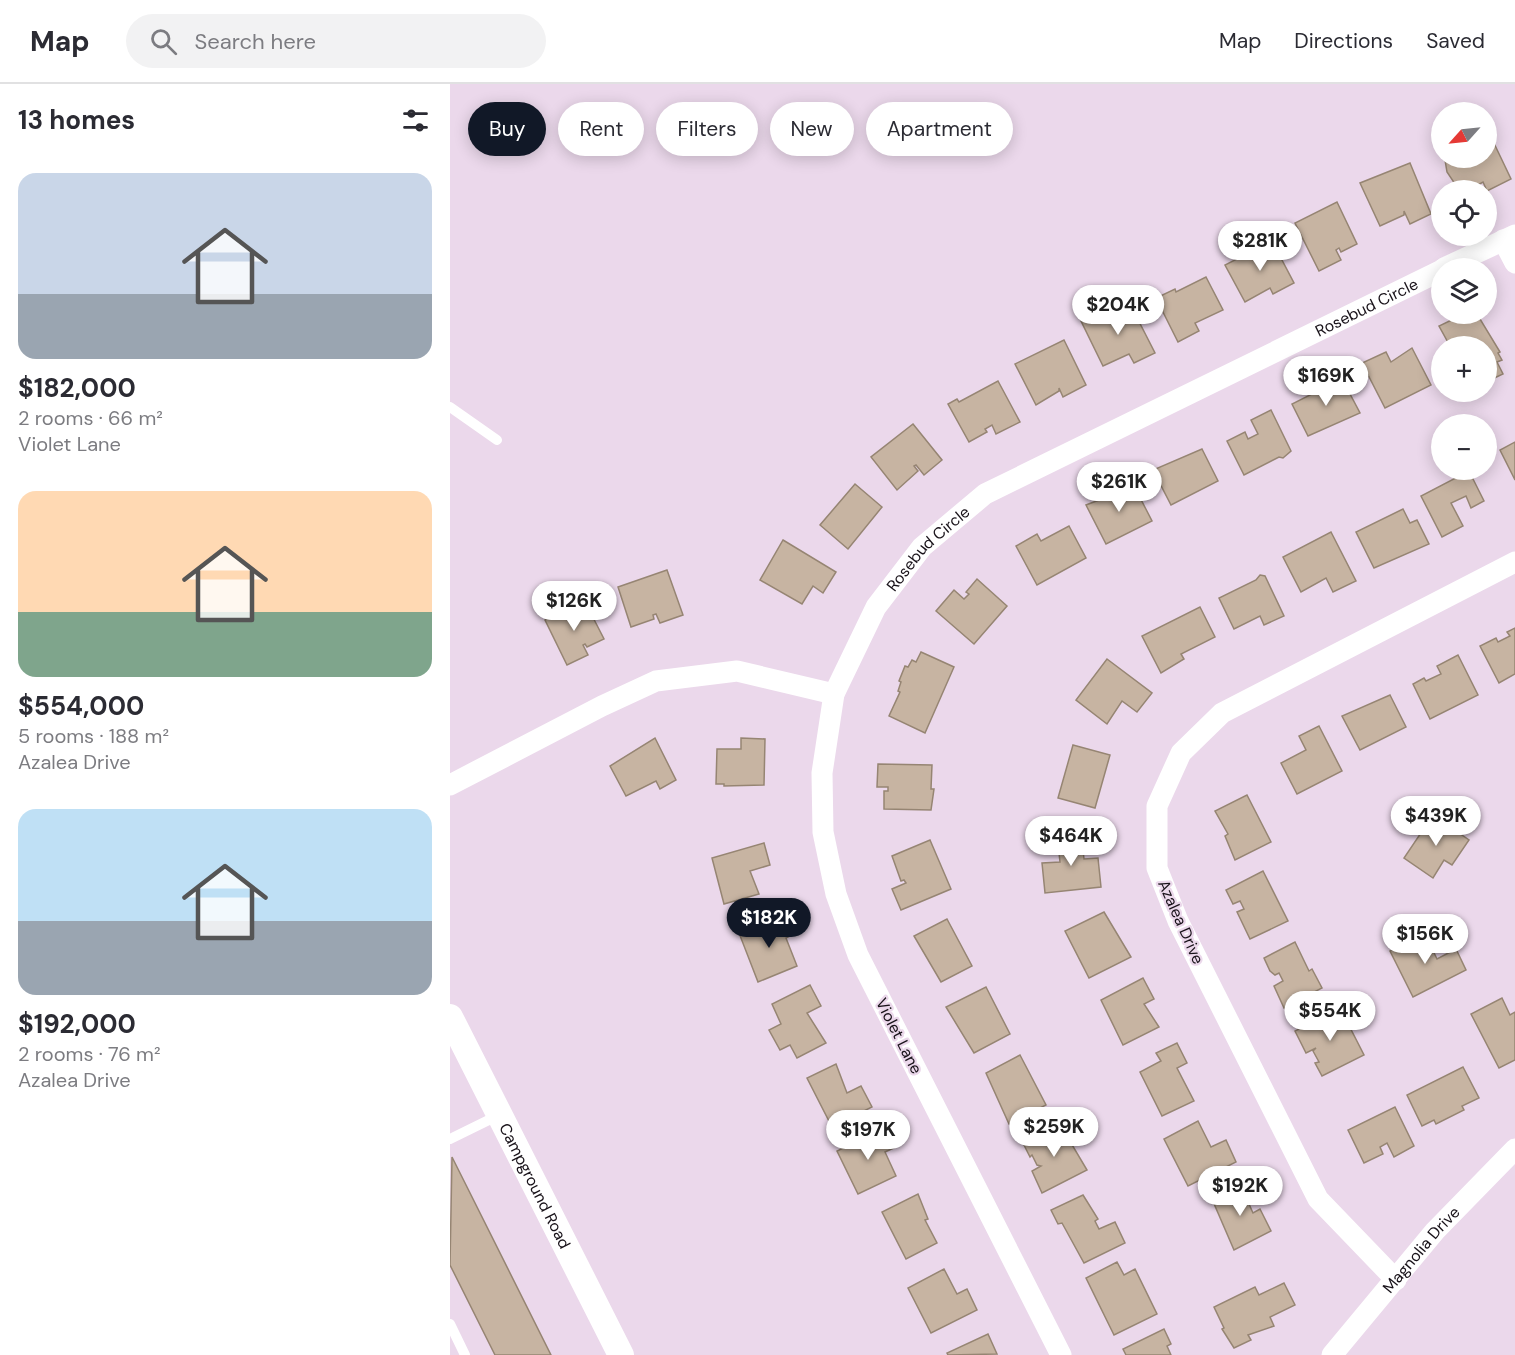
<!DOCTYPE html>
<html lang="en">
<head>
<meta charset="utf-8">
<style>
	body { margin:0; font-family:"DM Sans",sans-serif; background:#f2f2f3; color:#2b2b33; height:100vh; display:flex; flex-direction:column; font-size:22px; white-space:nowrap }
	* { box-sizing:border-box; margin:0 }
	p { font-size:20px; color:#7c7c81 }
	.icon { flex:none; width:33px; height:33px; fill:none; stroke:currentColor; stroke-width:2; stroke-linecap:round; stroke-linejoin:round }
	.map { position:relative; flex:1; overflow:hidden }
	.details { display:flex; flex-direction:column; background:#fff; width:450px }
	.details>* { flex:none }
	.top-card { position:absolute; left:18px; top:18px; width:570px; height:54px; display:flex; gap:12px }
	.needle { width:39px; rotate:243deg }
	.controls { position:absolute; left:981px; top:18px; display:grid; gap:12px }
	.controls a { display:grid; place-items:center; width:66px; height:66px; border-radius:50%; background:#fff; box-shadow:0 3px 15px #0003; font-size:30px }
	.price { position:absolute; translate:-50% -51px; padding:0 14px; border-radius:21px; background:#fff; color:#222; font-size:20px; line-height:39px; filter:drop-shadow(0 2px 3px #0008) }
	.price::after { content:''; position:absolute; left:50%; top:36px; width:18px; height:14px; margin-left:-9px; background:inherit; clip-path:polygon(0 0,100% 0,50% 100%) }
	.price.active { background:#111827; color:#fff }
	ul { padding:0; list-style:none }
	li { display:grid; align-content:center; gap:12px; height:318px; padding:0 18px }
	li span { display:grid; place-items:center; height:186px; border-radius:18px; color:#555 }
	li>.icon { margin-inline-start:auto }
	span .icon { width:108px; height:108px; fill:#fffc; stroke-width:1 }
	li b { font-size:26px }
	h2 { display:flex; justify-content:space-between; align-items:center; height:72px; padding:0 18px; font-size:26px }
	.chip { padding:0 21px; border-radius:27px; background:#fff; box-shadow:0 3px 15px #0003; font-size:21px; line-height:54px }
	.chip.active { background:#111827; color:#fff }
	header { display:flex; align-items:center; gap:36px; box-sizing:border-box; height:84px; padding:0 30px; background:#fff; border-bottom:2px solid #e1e1e2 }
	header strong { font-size:28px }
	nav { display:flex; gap:33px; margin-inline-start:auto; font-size:21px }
	.search { width:420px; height:54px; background:#f2f2f3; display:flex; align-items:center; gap:15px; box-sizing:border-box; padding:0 21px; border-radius:33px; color:#7c7c81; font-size:22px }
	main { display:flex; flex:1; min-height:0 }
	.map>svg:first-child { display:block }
</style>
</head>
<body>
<header>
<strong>Map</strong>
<div class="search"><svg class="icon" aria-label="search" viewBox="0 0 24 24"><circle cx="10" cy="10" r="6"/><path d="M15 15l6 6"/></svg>Search here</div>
<nav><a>Map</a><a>Directions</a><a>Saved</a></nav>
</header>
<main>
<section class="details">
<h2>13 homes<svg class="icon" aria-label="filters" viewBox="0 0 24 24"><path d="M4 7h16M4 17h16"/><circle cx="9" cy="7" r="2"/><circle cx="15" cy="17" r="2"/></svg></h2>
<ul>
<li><span style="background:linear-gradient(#c9d6e8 65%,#9aa5b1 0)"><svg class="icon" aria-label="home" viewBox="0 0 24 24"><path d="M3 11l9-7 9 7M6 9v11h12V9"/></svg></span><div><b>$182,000</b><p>2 rooms · 66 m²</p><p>Violet Lane</p></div></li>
<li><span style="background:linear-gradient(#ffd9b3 65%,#7fa58c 0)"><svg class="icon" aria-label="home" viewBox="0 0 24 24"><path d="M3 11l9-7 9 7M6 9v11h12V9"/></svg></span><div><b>$554,000</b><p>5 rooms · 188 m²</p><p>Azalea Drive</p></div></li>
<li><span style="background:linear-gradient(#bfe0f5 60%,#9aa5b1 0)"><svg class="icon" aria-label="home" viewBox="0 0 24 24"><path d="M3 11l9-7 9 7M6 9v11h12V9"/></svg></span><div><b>$192,000</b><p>2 rooms · 76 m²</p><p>Azalea Drive</p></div></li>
</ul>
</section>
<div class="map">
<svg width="1065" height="1271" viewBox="0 0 1065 1271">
	<rect width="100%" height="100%" fill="#ebd8eb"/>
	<!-- building -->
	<g fill="#c7b4a2" stroke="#968573" stroke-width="1.5">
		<path d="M 1041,53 L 1061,95 L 1037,107 L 1033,98 L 1019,106 L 1009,106 L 997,88 L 995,76 L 1036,74 L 1036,55 Z"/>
		<path d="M 960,79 L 981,130 L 960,140 L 954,127 L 954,131 L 930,142 L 910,99 Z"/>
		<path d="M 887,118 L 907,160 L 891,168 L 889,164 L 886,166 L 891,176 L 869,187 L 845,139 Z"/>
		<path d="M 822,157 L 844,199 L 823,210 L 820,204 L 795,218 L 775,181 Z"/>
		<path d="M 756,193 L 773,226 L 745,239 L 749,247 L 728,258 L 706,214 L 725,205 L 726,208 Z"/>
		<path d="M 680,220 L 705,269 L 684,279 L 679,270 L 653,282 L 631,237 L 652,226 L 656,235 Z"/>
		<path d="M 1014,230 L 1027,230 L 1050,268 L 1048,269 L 1052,276 L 1047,278 L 1053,290 L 1036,298 L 1036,262 L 1000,262 L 989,242 Z"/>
		<path d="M 614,256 L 636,301 L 613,313 L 609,304 L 609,307 L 586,321 L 565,280 Z"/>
		<path d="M 962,264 L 981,301 L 935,324 L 912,279 L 936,268 L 941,278 Z"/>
		<path d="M 890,291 L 910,329 L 858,352 L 842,320 L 872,305 L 870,301 Z"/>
		<path d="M 548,297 L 570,338 L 546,350 L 542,341 L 535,345 L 537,348 L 519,358 L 498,320 L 507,315 L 509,318 Z"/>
		<path d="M 821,326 L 841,367 L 833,374 L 829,373 L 794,391 L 777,357 L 795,348 L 798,355 L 808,350 L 801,336 Z"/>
		<path d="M 463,340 L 492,376 L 474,391 L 466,381 L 464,382 L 468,387 L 447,406 L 421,373 Z"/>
		<path d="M 1065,358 L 1065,396 L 1050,366 Z"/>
		<path d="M 752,365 L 768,397 L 721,421 L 703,386 Z"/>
		<path d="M 1019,387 L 1034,417 L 1021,424 L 1016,412 L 1001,419 L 1013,442 L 992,453 L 971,412 Z"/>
		<path d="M 681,396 L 702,437 L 656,460 L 636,421 L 662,411 L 660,407 Z"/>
		<path d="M 405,400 L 432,423 L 398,465 L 370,441 Z"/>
		<path d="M 953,425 L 960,439 L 967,436 L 979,460 L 924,484 L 906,448 Z"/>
		<path d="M 619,442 L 636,474 L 587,501 L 566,462 L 587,450 L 591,457 Z"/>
		<path d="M 881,448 L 906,497 L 883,508 L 876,494 L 851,508 L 833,473 Z"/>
		<path d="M 333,456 L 386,488 L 373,509 L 363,502 L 352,520 L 310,496 Z"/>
		<path d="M 217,486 L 233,531 L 210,539 L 206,530 L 203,531 L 204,535 L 181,543 L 168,503 Z"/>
		<path d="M 810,491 L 815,492 L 834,532 L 814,541 L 810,532 L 784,545 L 769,514 L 806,496 Z"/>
		<path d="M 527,495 L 557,522 L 524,560 L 486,527 L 504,506 L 514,515 L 519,510 L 516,508 Z"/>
		<path d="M 134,516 L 154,555 L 137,563 L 135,560 L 133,561 L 138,571 L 117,581 L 95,536 Z"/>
		<path d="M 750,523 L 765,553 L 731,570 L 734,575 L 711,589 L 692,552 Z"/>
		<path d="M 1065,544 L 1065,590 L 1049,599 L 1030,562 L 1046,554 L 1048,558 L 1060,552 L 1057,548 Z"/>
		<path d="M 471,568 L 504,583 L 475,649 L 439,632 L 450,608 L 448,607 L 451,598 L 449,597 L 455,582 L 458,583 L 462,576 L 466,578 Z"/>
		<path d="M 1008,571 L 1028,611 L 980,635 L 963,600 L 974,594 L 976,597 L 991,590 L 987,582 Z"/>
		<path d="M 657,575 L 702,609 L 687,628 L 672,617 L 657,640 L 626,616 Z"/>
		<path d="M 940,611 L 956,643 L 910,666 L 892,632 Z"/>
		<path d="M 869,642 L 892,687 L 847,710 L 831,679 L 856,666 L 849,652 Z"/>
		<path d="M 205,654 L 226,696 L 210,705 L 206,697 L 176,712 L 160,682 Z"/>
		<path d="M 291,654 L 315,655 L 314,701 L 274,702 L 274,700 L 266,700 L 267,665 L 291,665 Z"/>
		<path d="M 623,661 L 660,671 L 645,724 L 608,714 Z"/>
		<path d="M 428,680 L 482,681 L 481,705 L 484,705 L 481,726 L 434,725 L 434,707 L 438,707 L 438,703 L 427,703 Z"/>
		<path d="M 797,711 L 821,758 L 785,776 L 775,752 L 778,750 L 765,727 Z"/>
		<path d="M 983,731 L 1019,756 L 1002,781 L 994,776 L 983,794 L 954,774 Z"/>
		<path d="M 631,748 L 634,775 L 648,774 L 651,803 L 595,809 L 592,779 L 610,778 L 607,751 Z"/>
		<path d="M 480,756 L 501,805 L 451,826 L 442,805 L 456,799 L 454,796 L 451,797 L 442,772 Z"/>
		<path d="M 314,759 L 320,781 L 300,787 L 309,810 L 274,820 L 262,774 Z"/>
		<path d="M 813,787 L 838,837 L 800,855 L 787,828 L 794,825 L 790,817 L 783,820 L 776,806 Z"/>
		<path d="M 654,828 L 681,873 L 639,894 L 615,847 Z"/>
		<path d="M 332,832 L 340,852 L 336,854 L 347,882 L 308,898 L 289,849 Z"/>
		<path d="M 497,835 L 522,882 L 491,898 L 464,852 Z"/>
		<path d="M 975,850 L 987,875 L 1006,865 L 1016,886 L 963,913 L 940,867 Z"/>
		<path d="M 845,858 L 859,887 L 862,885 L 872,904 L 834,924 L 824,902 L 833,897 L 829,889 L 825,891 L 820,887 L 814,874 Z"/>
		<path d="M 693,894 L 704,915 L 694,920 L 709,943 L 673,961 L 651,916 Z"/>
		<path d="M 360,901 L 371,922 L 357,929 L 376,959 L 347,974 L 340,961 L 330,966 L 319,946 L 331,940 L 322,920 Z"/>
		<path d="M 536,903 L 560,950 L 524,969 L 496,923 Z"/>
		<path d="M 1052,914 L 1060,931 L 1065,928 L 1065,976 L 1049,984 L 1021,930 Z"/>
		<path d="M 890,924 L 914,971 L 872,992 L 865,979 L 869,978 L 863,967 L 866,964 L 856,969 L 845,947 Z"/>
		<path d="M 727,959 L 737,979 L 727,984 L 744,1017 L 712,1032 L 690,988 L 711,977 L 706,969 Z"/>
		<path d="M 570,971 L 596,1021 L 559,1040 L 536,989 Z"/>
		<path d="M 386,980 L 397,1009 L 411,1002 L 422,1023 L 382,1043 L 357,994 Z"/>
		<path d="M 1013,983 L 1029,1014 L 1012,1022 L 1014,1026 L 986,1040 L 984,1036 L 972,1042 L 957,1011 Z"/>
		<path d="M 945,1023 L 964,1062 L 944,1073 L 937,1059 L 930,1063 L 933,1070 L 914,1079 L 898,1046 Z"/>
		<path d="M 748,1037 L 761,1063 L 776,1056 L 786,1078 L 738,1102 L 714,1055 Z"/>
		<path d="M 615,1038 L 622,1052 L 618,1054 L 637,1086 L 592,1109 L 582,1087 L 591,1082 L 587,1081 L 582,1071 L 580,1073 L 573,1059 Z"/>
		<path d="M 434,1044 L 444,1064 L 435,1068 L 446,1092 L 408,1110 L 387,1067 Z"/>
		<path d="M 2,1073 L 101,1271 L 45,1271 L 0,1181 Z"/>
		<path d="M 795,1099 L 801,1111 L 799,1112 L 802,1118 L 799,1120 L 803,1129 L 810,1125 L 821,1147 L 784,1166 L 762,1115 Z"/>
		<path d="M 468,1110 L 478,1135 L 475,1136 L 487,1159 L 456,1175 L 432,1128 Z"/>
		<path d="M 633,1111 L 648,1135 L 645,1137 L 649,1145 L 665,1138 L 675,1159 L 634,1179 L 612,1139 L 608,1140 L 601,1126 Z"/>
		<path d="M 667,1178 L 674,1191 L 685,1185 L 707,1230 L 664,1251 L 636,1194 Z"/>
		<path d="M 494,1185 L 507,1210 L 517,1205 L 527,1226 L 481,1249 L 458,1204 Z"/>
		<path d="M 834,1199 L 845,1221 L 820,1233 L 824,1242 L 798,1251 L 801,1256 L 784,1264 L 772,1245 L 774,1244 L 764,1223 L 805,1203 L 809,1211 Z"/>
		<path d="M 714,1245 L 721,1260 L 717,1262 L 721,1271 L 676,1271 L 673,1265 Z"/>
		<path d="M 538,1250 L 547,1270 L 498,1271 L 497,1269 Z"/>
	</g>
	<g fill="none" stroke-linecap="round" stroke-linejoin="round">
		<!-- service -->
		<g stroke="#fff" stroke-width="10">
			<path d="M 0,323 L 47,356"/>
			<path d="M 0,1055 L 49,1031"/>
			<path d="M 0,1240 L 15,1271"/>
		</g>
		<!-- minor -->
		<g stroke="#fff" stroke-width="21">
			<path d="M 1053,156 L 1065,179"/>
			<path d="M 994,184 L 1065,151"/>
			<path d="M 0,701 L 152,622 L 206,597 L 287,587 L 384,610"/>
			<path d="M 946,1196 L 868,1115 L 728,837 L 707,784 L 707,722 L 731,669 L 772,629 L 1065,478"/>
			<path id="s1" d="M 611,1271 L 408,871 L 386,810 L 373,748 L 372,689 L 384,610 L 426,523 L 472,463 L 535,410 L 992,186"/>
			<path id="s2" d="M 882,1271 L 985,1147 L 1065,1065"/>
		</g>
		<!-- tertiary -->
		<path stroke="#fff" stroke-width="26" id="s3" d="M 0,933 L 171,1271"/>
	</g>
	<g text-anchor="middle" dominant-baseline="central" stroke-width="4.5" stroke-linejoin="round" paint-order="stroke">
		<!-- street labels -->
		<g font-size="16" fill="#181219" stroke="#ebd8eb">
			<text stroke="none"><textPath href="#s1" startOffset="1395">Rosebud Circle</textPath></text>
			<text stroke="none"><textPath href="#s1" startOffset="891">Rosebud Circle</textPath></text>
			<text transform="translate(731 838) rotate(66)">Azalea Drive</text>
			<text transform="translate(449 952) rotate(63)">Violet Lane</text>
			<text stroke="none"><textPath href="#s3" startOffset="189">Campground Road</textPath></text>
			<text stroke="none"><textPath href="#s2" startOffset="138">Magnolia Drive</textPath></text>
		</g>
	</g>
</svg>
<div class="controls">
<a><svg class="needle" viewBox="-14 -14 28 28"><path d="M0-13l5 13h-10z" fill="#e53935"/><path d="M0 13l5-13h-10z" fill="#7c7c81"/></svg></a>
<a><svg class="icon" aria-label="locate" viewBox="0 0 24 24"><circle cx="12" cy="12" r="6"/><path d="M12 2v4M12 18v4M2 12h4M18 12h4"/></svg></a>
<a><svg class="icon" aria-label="layers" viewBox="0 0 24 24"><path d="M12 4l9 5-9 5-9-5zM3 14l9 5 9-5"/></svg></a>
<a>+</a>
<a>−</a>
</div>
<b class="price" style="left:810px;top:188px">$281K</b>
<b class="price" style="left:668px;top:252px">$204K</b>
<b class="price" style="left:876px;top:323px">$169K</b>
<b class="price" style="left:669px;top:429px">$261K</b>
<b class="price" style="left:124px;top:548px">$126K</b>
<b class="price" style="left:986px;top:763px">$439K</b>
<b class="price" style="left:621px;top:783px">$464K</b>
<b class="price active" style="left:319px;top:865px">$182K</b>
<b class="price" style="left:975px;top:881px">$156K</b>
<b class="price" style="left:880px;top:958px">$554K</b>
<b class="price" style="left:604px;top:1074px">$259K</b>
<b class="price" style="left:418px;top:1077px">$197K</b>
<b class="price" style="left:790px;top:1133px">$192K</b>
<div class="top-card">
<a class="chip active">Buy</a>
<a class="chip">Rent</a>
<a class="chip">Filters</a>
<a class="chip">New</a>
<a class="chip">Apartment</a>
</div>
</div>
</main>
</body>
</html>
